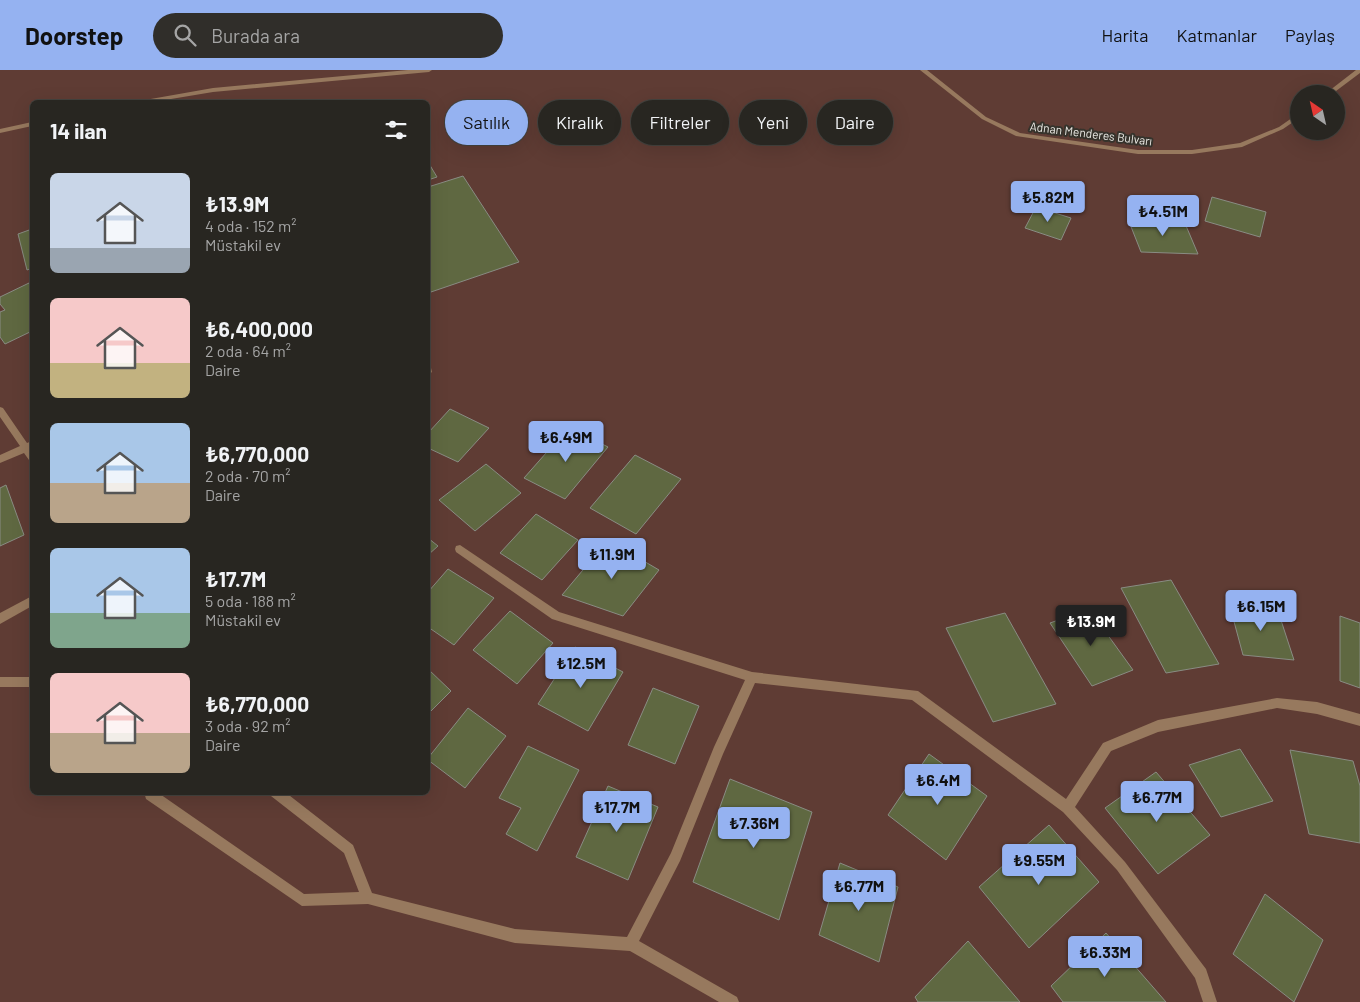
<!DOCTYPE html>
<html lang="tr">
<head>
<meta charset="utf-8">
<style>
	body { margin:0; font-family:Barlow,sans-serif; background:#302e2a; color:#f1f3f6; height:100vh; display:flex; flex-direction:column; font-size:19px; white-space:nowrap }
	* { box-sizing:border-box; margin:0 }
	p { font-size:16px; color:#a5a5a5 }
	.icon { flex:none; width:28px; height:28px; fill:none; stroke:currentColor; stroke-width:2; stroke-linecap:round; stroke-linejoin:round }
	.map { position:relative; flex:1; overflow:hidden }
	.panel { position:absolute; left:30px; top:30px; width:400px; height:695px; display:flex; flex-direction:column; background:#282621; border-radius:8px; box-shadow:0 5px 20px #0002,0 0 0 1px #44433f }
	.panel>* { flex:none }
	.banner { position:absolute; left:445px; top:30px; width:475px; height:45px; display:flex; gap:10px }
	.needle { width:32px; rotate:326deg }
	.buttons { position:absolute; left:1290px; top:15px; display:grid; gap:10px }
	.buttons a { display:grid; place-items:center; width:55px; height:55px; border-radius:50%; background:#282621; box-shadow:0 5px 20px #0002,0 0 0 1px #44433f; font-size:25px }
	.price { position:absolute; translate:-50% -42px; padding:0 11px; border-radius:5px; background:#95b2f1; color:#111; font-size:16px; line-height:32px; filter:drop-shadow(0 1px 2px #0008) }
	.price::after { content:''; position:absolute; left:50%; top:30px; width:15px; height:11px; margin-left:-8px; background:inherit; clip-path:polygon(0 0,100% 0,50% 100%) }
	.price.selected { background:#222; color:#fff }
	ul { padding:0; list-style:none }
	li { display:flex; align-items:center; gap:15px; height:125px; padding:0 20px }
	li span { display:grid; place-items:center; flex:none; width:140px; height:100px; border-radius:8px; color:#555 }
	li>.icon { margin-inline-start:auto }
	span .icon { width:60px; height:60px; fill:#fffc; stroke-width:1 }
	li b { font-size:21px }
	h2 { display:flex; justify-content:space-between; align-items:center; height:60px; padding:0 20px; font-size:21px }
	.pill { padding:0 18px; border-radius:22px; background:#282621; box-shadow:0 5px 20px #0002,0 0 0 1px #44433f; font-size:18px; line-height:45px }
	.pill.selected { background:#95b2f1; color:#111 }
	header { display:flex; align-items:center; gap:30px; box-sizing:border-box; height:70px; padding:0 25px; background:#95b2f1; color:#111 }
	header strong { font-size:24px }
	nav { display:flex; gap:28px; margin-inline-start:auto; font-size:18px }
	.search { width:350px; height:45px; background:#302e2a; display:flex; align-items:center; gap:12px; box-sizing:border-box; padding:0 18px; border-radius:28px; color:#a5a5a5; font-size:19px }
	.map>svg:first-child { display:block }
</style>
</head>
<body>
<header>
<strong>Doorstep</strong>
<div class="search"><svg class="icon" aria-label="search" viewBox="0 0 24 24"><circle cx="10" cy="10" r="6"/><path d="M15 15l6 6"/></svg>Burada ara</div>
<nav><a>Harita</a><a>Katmanlar</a><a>Paylaş</a></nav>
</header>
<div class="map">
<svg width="1360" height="932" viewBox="0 0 1360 932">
	<rect width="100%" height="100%" fill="#36332c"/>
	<!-- green -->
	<path fill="#5f3c34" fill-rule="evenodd" d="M 0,0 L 1360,0 L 1360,932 L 0,932 ZM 1299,24 L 1336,24 L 1336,61 L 1299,61 ZM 32,32 L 428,32 L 428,722 L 32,722 Z"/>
	<!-- building -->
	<g fill="#5f6841" stroke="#898c83">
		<path d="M 428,92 L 437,107 L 428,110 Z"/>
		<path d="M 463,106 L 519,192 L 428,223 L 428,117 Z"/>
		<path d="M 1212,127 L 1266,142 L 1260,167 L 1205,151 Z"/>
		<path d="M 1036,137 L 1071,148 L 1061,170 L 1025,158 Z"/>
		<path d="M 1128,149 L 1184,151 L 1198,184 L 1141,182 Z"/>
		<path d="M 32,159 L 32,198 L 27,200 L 18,164 Z"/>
		<path d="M 29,213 L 32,219 L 32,261 L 5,274 L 0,267 L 0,242 L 5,240 L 0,234 L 0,227 Z"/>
		<path d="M 450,339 L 489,358 L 458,392 L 428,378 L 428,363 Z"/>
		<path d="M 569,357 L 608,377 L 565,429 L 524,408 Z"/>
		<path d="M 635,385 L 681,409 L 636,464 L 590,438 Z"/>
		<path d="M 486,394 L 521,423 L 475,461 L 439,430 Z"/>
		<path d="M 6,415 L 24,465 L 0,476 L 0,418 Z"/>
		<path d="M 536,444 L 578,470 L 542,510 L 500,483 Z"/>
		<path d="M 428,468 L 438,476 L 428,485 Z"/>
		<path d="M 608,470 L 659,500 L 623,546 L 562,525 Z"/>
		<path d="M 448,499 L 494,528 L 454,575 L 428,557 L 428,522 Z"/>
		<path d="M 1171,510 L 1219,594 L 1166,603 L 1121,518 Z"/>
		<path d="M 1229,533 L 1277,538 L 1294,590 L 1243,585 Z"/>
		<path d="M 1089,539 L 1133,600 L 1092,616 L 1050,553 Z"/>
		<path d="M 510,541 L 553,573 L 517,614 L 473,580 Z"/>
		<path d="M 1005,543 L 1056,634 L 993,652 L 946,558 Z"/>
		<path d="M 1340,546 L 1360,553 L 1360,618 L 1340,611 Z"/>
		<path d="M 575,577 L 623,602 L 588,661 L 538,634 Z"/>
		<path d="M 428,599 L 451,621 L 428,644 Z"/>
		<path d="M 653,618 L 699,636 L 675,694 L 628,675 Z"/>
		<path d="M 468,638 L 506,666 L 465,718 L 428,690 L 428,688 Z"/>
		<path d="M 528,676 L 579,700 L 537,781 L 506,764 L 521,738 L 499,728 Z"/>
		<path d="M 1240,679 L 1273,731 L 1221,747 L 1189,695 Z"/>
		<path d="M 1290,680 L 1353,691 L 1360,716 L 1360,773 L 1309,764 Z"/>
		<path d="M 929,684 L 987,726 L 946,790 L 888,745 Z"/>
		<path d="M 1156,702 L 1210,765 L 1158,804 L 1105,738 Z"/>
		<path d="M 730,709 L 812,742 L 779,850 L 693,812 Z"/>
		<path d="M 608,716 L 658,737 L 628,810 L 576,787 Z"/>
		<path d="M 1049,755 L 1099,812 L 1029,878 L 979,817 Z"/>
		<path d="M 840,793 L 898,817 L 879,892 L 819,865 Z"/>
		<path d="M 1265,824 L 1323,870 L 1294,932 L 1233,884 Z"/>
		<path d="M 1106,863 L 1166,932 L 1063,932 L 1051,916 Z"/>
		<path d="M 968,871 L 1020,932 L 918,932 L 915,927 Z"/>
	</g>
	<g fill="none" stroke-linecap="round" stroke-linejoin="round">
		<!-- minor -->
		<g fill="#97795e" fill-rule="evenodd">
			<path d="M 428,297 L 431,298 L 432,302 L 428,305 Z"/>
			<path d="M 0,337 L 3,338 L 27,373 L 32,371 L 32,391 L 29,390 L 24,383 L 0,393 L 0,385 L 20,376 L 0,347 Z"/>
			<path d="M 460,475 L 559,542 L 752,602 L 918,621 L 1066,729 L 1103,673 L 1158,650 L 1277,628 L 1317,632 L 1360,644 L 1360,656 L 1317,644 L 1277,638 L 1158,662 L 1111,681 L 1075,737 L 1125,792 L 1206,899 L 1217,932 L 1203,932 L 1195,908 L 1117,800 L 1063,742 L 912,630 L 755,613 L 723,684 L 680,791 L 639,871 L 737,927 L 739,932 L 719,932 L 630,881 L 515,873 L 368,834 L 302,836 L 146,729 L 144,722 L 157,722 L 304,824 L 359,822 L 344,783 L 271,726 L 269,722 L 285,722 L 353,775 L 372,823 L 515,859 L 627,867 L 671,783 L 714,677 L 745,610 L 552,549 L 456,482 L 455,479 L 456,476 Z"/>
			<path d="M 32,526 L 32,536 L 0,554 L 0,543 Z"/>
			<rect x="0" y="607" width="32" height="10"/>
		</g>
		<!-- tertiary -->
		<g fill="#97795e" fill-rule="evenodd">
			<path d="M 408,0 L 432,0 L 429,2 L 213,22 L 153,32 L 142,32 L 145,30 L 213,18 Z"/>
			<path d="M 920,0 L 927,0 L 986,47 L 1020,63 L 1138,80 L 1192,80 L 1240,73 L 1279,57 L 1299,43 L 1299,48 L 1283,59 L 1242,77 L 1192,84 L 1138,84 L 1016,66 L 982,49 Z"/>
			<path d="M 1356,0 L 1360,0 L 1360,3 L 1332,24 L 1325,24 Z"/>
			<path d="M 32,52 L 32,56 L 0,63 L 0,59 Z"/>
		</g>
	</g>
	<g text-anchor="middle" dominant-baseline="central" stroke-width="4" stroke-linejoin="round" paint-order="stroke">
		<!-- far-street labels -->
		<g font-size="12" fill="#e9e8e3" stroke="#36332c">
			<text transform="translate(1091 63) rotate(7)">Adnan Menderes Bulvarı</text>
		</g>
	</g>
</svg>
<div class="buttons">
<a><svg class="needle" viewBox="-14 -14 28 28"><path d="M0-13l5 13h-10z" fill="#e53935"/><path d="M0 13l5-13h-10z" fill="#a5a5a5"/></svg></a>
</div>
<b class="price" style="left:1048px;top:153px">₺5.82M</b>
<b class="price" style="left:1163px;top:167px">₺4.51M</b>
<b class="price" style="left:566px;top:393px">₺6.49M</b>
<b class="price" style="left:612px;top:510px">₺11.9M</b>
<b class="price" style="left:1261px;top:562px">₺6.15M</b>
<b class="price selected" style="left:1091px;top:577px">₺13.9M</b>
<b class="price" style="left:581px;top:619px">₺12.5M</b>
<b class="price" style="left:938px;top:736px">₺6.4M</b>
<b class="price" style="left:1157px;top:753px">₺6.77M</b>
<b class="price" style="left:617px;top:763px">₺17.7M</b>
<b class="price" style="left:754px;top:779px">₺7.36M</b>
<b class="price" style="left:1039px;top:816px">₺9.55M</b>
<b class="price" style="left:859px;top:842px">₺6.77M</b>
<b class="price" style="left:1105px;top:908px">₺6.33M</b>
<div class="banner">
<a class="pill selected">Satılık</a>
<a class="pill">Kiralık</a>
<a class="pill">Filtreler</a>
<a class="pill">Yeni</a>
<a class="pill">Daire</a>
</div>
<section class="panel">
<h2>14 ilan<svg class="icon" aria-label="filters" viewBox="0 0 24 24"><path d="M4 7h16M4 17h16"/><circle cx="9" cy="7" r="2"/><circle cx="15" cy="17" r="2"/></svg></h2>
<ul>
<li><span style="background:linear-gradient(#c9d6e8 75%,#9aa5b1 0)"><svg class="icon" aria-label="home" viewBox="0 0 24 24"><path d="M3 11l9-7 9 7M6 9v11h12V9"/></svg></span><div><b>₺13.9M</b><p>4 oda · 152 m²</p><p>Müstakil ev</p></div></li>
<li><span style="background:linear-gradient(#f6c9c9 65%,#c2b280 0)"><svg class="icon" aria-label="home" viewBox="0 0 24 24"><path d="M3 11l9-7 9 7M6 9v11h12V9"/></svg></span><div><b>₺6,400,000</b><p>2 oda · 64 m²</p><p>Daire</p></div></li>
<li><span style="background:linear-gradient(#a9c7e8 60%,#b9a48a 0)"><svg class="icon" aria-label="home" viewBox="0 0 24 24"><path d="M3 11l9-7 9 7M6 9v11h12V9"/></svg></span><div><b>₺6,770,000</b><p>2 oda · 70 m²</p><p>Daire</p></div></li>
<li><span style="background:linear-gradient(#a9c7e8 65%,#7fa58c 0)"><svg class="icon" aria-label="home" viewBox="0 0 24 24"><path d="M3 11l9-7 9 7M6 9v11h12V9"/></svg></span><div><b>₺17.7M</b><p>5 oda · 188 m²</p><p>Müstakil ev</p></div></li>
<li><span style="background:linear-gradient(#f6c9c9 60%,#b9a48a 0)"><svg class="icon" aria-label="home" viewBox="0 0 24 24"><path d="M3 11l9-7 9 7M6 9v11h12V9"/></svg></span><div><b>₺6,770,000</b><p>3 oda · 92 m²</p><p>Daire</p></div></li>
</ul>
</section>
</div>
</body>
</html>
